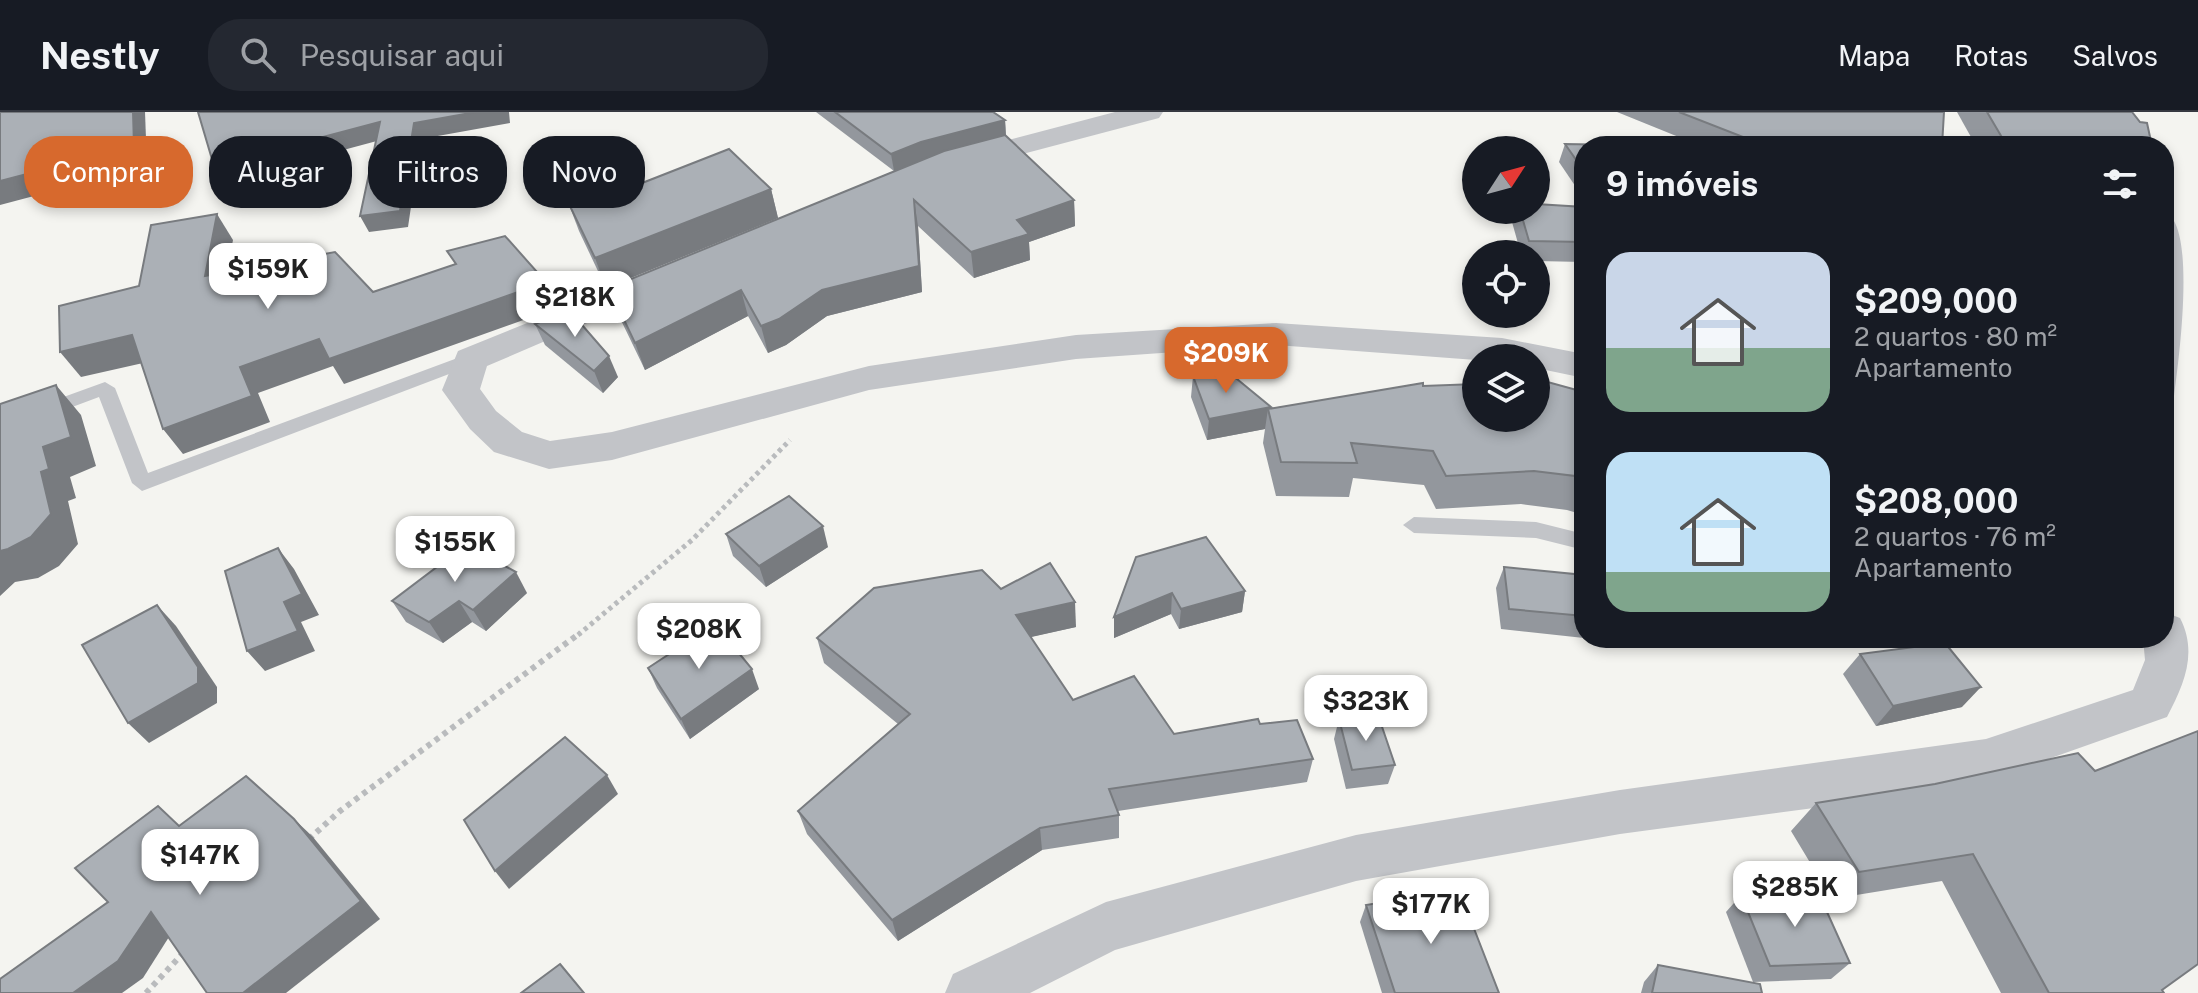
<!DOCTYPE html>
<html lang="pt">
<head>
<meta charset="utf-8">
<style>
	body { margin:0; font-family:"Public Sans",sans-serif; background:#242831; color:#f1f3f6; height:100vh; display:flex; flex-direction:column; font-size:30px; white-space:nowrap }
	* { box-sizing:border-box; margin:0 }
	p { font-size:26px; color:#9ea1a6 }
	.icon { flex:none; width:44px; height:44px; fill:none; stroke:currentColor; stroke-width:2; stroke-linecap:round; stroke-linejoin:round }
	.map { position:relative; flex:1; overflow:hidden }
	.details { position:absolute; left:1574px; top:24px; width:600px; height:512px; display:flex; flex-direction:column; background:#171b24; border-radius:32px; box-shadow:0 4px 12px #0003 }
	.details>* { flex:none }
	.banner { position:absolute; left:24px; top:24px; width:760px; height:72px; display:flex; gap:16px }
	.needle { width:52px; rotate:54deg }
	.tools { position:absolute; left:1462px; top:24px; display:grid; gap:16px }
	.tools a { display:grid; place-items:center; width:88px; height:88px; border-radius:50%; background:#171b24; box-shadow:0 4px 12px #0003; font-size:40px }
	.price { position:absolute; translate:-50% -68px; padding:0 18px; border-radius:16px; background:#fff; color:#222; font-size:26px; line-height:52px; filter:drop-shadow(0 2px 4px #0008) }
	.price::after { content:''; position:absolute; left:50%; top:48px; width:24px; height:18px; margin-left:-12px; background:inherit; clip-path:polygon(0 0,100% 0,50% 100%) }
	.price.on { background:#d7692d; color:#fff }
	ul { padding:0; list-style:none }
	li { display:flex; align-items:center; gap:24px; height:200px; padding:0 32px }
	li span { display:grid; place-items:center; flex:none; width:224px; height:160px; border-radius:24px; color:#555 }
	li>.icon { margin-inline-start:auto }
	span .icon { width:96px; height:96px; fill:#fffc; stroke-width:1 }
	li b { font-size:34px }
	h2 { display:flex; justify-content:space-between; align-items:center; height:96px; padding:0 32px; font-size:34px }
	.tag { padding:0 28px; border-radius:32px; background:#171b24; box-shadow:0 4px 12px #0003; font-size:28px; line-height:72px }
	.tag.on { background:#d7692d; color:#fff }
	header { display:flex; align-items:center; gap:48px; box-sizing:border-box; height:112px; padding:0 40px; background:#171b24; border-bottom:2px solid #363941 }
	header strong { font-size:38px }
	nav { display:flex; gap:44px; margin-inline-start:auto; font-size:28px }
	.search { width:560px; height:72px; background:#242831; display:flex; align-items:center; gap:20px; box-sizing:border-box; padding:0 28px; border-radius:32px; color:#9ea1a6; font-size:30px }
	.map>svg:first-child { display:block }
</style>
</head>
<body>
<header>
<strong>Nestly</strong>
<div class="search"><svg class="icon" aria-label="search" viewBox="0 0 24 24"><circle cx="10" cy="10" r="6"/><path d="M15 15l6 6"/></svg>Pesquisar aqui</div>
<nav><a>Mapa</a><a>Rotas</a><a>Salvos</a></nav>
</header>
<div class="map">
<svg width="2198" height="881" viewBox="0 0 2198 881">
	<rect width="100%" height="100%" fill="#f4f4f0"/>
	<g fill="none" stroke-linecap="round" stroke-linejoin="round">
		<!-- path-far1 -->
		<path stroke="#b9bbbd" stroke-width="5" stroke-dasharray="4 4" stroke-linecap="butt" d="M 578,523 L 692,428 L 790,328"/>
		<!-- path -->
		<g stroke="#b9bbbd" stroke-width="6" stroke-dasharray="5 5" stroke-linecap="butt">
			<path d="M 309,727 L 340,699 L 580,521"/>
			<path d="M 146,881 L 186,838"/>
		</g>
		<!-- service -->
		<g fill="#c2c4c8" fill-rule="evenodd">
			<path d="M 2164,100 C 2198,110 2178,254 2174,284 L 2164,291 L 2168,171 Z"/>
			<path d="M 471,241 L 480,247 L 478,251 L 142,379 L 132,371 L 99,285 L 0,322 L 0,308 L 105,270 L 115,276 L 148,361 Z"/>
			<path d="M 1414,405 L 1536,410 L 1584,422 L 1584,438 L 1536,426 L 1414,421 L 1403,413 Z"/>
		</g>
		<!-- minor -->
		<g fill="#c2c4c8" fill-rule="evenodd">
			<path d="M 1115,0 L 1163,0 L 1159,6 L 962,58 L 951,55 L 947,49 L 951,43 Z"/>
			<path d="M 666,155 L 678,158 L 683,165 L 678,172 L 487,254 L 480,277 L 496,299 L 522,320 L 550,329 L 612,320 L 869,254 L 1076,223 L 1276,211 L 1502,226 L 1584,242 L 1584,266 L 1536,256 L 1536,246 L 1476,248 L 1276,233 L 1076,247 L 869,278 L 612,348 L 549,357 L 494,340 L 470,317 L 442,278 L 458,239 Z"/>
			<path d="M 2164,500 L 2180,506 C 2198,541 2184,572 2167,605 L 1986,669 L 1844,692 L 1620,722 L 1356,769 L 1115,838 L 1030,881 L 945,881 L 953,862 L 1106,790 L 1356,723 L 1620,678 L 1986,627 L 2133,578 L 2145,548 L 2143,526 L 2164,526 Z"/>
		</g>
	</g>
	<!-- wall -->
	<g fill="#93979d">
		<path d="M 816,0 L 993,0 L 1005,8 L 1006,25 L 1074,88 L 1075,114 L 1029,130 L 1030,148 L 974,166 L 918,114 L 922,180 L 827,204 L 786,233 L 768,241 L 748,204 L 645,258 L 618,202 L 609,176 L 894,59 Z"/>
		<path d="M 1617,0 L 1944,0 L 1942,34 L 1701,34 Z"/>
		<path d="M 1957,0 L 2132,0 L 2152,34 L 1976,34 Z"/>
		<path d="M 1565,32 L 1584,34 L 1584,87 L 1559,50 Z"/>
		<path d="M 771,77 L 778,106 L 606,176 L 579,119 L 568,90 L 614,82 Z"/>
		<path d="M 1584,95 L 1584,150 L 1536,149 L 1536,142 L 1521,142 L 1512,110 L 1515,98 L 1536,98 Z"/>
		<path d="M 535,212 L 618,265 L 603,281 L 545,233 Z"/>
		<path d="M 1193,264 L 1271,296 L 1423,274 L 1584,280 L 1584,403 L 1567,398 L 1521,392 L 1436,397 L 1424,373 L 1353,366 L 1349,385 L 1276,384 L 1263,331 L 1265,317 L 1207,328 L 1191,285 Z"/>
		<path d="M 726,422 L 828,435 L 766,475 L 733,444 Z"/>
		<path d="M 1136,445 L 1245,479 L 1242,500 L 1179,517 L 1171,502 L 1114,526 L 1114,505 Z"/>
		<path d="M 1504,455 L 1584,463 L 1584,526 L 1501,517 L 1496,476 Z"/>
		<path d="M 1001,477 L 1076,515 L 1030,525 L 1073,588 L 1174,622 L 1260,612 L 1313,647 L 1307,670 L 1118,699 L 1119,703 L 1119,726 L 1042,738 L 898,829 L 807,722 L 798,699 L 898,612 L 824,551 L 817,526 Z"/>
		<path d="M 527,481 L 486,519 L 472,510 L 443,531 L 406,510 L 392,489 Z"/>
		<path d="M 1860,542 L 1962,595 L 1876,614 L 1843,562 Z"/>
		<path d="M 648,556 L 759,577 L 690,627 L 657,576 Z"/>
		<path d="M 1339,607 L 1395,653 L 1388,672 L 1346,677 L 1334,627 Z"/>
		<path d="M 1935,672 L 2162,878 L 2164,881 L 2001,881 L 1942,769 L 1832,787 L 1791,719 L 1816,691 Z"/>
		<path d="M 1741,783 L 1850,851 L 1831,867 L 1753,870 L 1726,800 Z"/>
		<path d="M 1366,793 L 1499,881 L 1382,881 L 1360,810 Z"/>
		<path d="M 1658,853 L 1762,881 L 1641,881 L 1644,870 Z"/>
	</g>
	<!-- shaded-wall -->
	<g fill="#787b7f">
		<path d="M 133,0 L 145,0 L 147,54 L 0,93 L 0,69 Z"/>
		<path d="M 476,0 L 509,0 L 510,11 L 421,27 L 408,115 L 369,120 L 360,104 L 414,11 Z"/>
		<path d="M 1005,8 L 1006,25 L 894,59 L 891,42 L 921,30 Z"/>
		<path d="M 380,10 L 388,26 L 224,70 L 214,54 Z"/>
		<path d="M 771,77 L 778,106 L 606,176 L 595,146 Z"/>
		<path d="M 914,88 L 918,114 L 922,180 L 827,204 L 786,233 L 768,241 L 761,214 Z"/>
		<path d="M 1074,88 L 1075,114 L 1029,130 L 1030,148 L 974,166 L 971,140 L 1017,108 Z"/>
		<path d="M 217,102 L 233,128 L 222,189 L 205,164 Z"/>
		<path d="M 546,170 L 557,196 L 344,272 L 333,254 L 258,281 L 270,310 L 183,342 L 163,317 L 240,255 L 319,227 Z"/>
		<path d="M 741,178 L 748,204 L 645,258 L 635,231 Z"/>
		<path d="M 132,223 L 152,249 L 81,265 L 60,240 Z"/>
		<path d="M 609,244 L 618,265 L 603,281 L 594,259 Z"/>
		<path d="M 56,273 L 81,303 L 96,354 L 70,365 L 76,386 L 68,389 L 78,432 L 59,454 L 38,466 L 15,470 L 0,484 L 0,439 L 41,360 L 43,335 Z"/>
		<path d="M 1271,295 L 1270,304 L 1268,297 L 1265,317 L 1207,328 L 1209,307 Z"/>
		<path d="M 823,414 L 828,435 L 766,475 L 759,454 Z"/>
		<path d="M 278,436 L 294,457 L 319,503 L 301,510 L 315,539 L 265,559 L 247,539 L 284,490 Z"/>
		<path d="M 516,460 L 527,481 L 486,519 L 473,498 Z"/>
		<path d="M 1245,479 L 1242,500 L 1179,517 L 1181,497 Z"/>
		<path d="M 1172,481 L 1171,502 L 1114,526 L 1114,505 Z"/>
		<path d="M 459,489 L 472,510 L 443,531 L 429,510 Z"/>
		<path d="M 1075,490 L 1076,515 L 1018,528 L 1016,503 Z"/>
		<path d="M 157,493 L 176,514 L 217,575 L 217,591 L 149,631 L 128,611 Z"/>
		<path d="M 752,557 L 759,577 L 690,627 L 681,607 Z"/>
		<path d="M 1981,575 L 1962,595 L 1876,614 L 1893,594 Z"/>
		<path d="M 607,663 L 618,682 L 509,777 L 495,759 Z"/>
		<path d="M 294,707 L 313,725 L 380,807 L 286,881 L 243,881 Z"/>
		<path d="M 1040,716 L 1042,738 L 898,829 L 892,808 Z"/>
		<path d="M 151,800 L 174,817 L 143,866 L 122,881 L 73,881 Z"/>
	</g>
	<!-- building -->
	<g fill="#abb0b6" stroke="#787b7f" stroke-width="2">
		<path d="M 0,0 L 133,0 L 134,34 L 0,69 Z"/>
		<path d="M 198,0 L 476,0 L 414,11 L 400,99 L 360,104 L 380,10 L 214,54 Z"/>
		<path d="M 835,0 L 993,0 L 1005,8 L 921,30 L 891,42 Z"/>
		<path d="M 1679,0 L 1944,0 L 1942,34 L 1766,34 Z"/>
		<path d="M 1987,0 L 2132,0 L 2140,10 L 2147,11 L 2152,34 L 2007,34 Z"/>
		<path d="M 1005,23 L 1074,88 L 1017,108 L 1029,122 L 971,140 L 914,88 L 919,154 L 822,178 L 779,207 L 761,214 L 741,178 L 635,231 L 609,176 L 944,39 Z"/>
		<path d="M 1565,32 L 1621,33 L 1623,34 L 1584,34 L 1584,59 Z"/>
		<path d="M 729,37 L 771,77 L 595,146 L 568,90 L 603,74 L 614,82 Z"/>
		<path d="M 1536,92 L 1584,95 L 1584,130 L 1529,129 L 1520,98 L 1536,98 Z"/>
		<path d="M 2164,93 L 2165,97 L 2165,126 L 2164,126 Z"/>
		<path d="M 217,102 L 205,164 L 335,140 L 373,180 L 456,152 L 447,139 L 505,124 L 546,170 L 329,247 L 319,227 L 240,255 L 252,284 L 163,317 L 132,223 L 60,240 L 59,194 L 139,174 L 151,113 Z"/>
		<path d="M 569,198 L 609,244 L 594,259 L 535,212 Z"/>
		<path d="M 1226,258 L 1271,295 L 1209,307 L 1193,264 Z"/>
		<path d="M 1536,269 L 1544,269 L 1584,280 L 1584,365 L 1534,359 L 1446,364 L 1433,339 L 1351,331 L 1357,351 L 1281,350 L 1268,297 L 1423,271 L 1423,274 L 1476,272 L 1476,306 L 1536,306 Z"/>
		<path d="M 56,273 L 71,325 L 43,335 L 49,357 L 41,360 L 51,402 L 31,425 L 8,437 L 0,439 L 0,292 Z"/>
		<path d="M 789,384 L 823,414 L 759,454 L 726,422 Z"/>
		<path d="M 1206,425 L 1245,479 L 1181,497 L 1172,481 L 1114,505 L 1136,445 Z"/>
		<path d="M 466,433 L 516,460 L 473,498 L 459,489 L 429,510 L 392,489 Z"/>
		<path d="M 278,436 L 302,482 L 284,490 L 298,519 L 247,539 L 225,459 Z"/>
		<path d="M 1050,451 L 1075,490 L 1016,503 L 1073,588 L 1134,564 L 1174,622 L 1258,607 L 1260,612 L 1297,608 L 1313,647 L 1109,677 L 1119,703 L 1040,716 L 892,808 L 798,699 L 910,602 L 817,526 L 874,476 L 982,458 L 1001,477 Z"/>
		<path d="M 1504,455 L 1584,463 L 1584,504 L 1509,497 Z"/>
		<path d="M 157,493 L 198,555 L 198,571 L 128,611 L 82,533 Z"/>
		<path d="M 715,512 L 752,557 L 681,607 L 648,556 Z"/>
		<path d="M 1945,531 L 1981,575 L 1893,594 L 1860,542 Z"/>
		<path d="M 1378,603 L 1395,653 L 1352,658 L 1339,607 Z"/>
		<path d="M 2198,619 L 2198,852 L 2162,878 L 2164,881 L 2049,881 L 1973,742 L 1859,760 L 1816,691 L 1935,672 L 2078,641 L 2095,659 Z"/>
		<path d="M 565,625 L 607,663 L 495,759 L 464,708 Z"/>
		<path d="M 246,664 L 294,707 L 361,789 L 243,881 L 207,881 L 151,800 L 118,849 L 73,881 L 0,881 L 0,867 L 108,790 L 75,756 L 158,694 L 179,714 Z"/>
		<path d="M 1459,778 L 1499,881 L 1395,881 L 1366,793 Z"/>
		<path d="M 1818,780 L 1850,851 L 1770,854 L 1741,783 Z"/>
		<path d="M 560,852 L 584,881 L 521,881 Z"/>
		<path d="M 1658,853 L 1760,872 L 1762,881 L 1652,881 Z"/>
	</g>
</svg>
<div class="tools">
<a><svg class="needle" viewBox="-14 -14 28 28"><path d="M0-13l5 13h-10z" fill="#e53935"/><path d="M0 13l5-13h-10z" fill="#9ea1a6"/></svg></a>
<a><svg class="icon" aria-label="locate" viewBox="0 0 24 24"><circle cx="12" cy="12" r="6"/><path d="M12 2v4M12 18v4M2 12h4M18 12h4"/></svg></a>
<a><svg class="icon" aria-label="layers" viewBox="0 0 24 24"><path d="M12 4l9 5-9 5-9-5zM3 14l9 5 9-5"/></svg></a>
</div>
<b class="price" style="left:268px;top:199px">$159K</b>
<b class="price" style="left:575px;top:227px">$218K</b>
<b class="price on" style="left:1226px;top:283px">$209K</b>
<b class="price" style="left:455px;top:472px">$155K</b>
<b class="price" style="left:699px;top:559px">$208K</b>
<b class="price" style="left:1366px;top:631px">$323K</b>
<b class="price" style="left:200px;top:785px">$147K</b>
<b class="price" style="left:1795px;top:817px">$285K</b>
<b class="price" style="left:1431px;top:834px">$177K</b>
<div class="banner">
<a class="tag on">Comprar</a>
<a class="tag">Alugar</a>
<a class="tag">Filtros</a>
<a class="tag">Novo</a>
</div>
<section class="details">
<h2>9 imóveis<svg class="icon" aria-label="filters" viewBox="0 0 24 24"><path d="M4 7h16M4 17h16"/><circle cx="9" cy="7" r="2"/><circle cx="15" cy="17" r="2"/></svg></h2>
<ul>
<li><span style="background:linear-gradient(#c9d6e8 60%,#7fa58c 0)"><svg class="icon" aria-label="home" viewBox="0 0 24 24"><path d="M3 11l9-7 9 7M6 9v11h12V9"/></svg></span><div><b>$209,000</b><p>2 quartos · 80 m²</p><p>Apartamento</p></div></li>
<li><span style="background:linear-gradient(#bfe0f5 75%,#7fa58c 0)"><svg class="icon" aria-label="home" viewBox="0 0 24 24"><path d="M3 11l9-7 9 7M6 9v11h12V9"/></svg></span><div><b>$208,000</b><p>2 quartos · 76 m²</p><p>Apartamento</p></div></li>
</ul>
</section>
</div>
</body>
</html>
